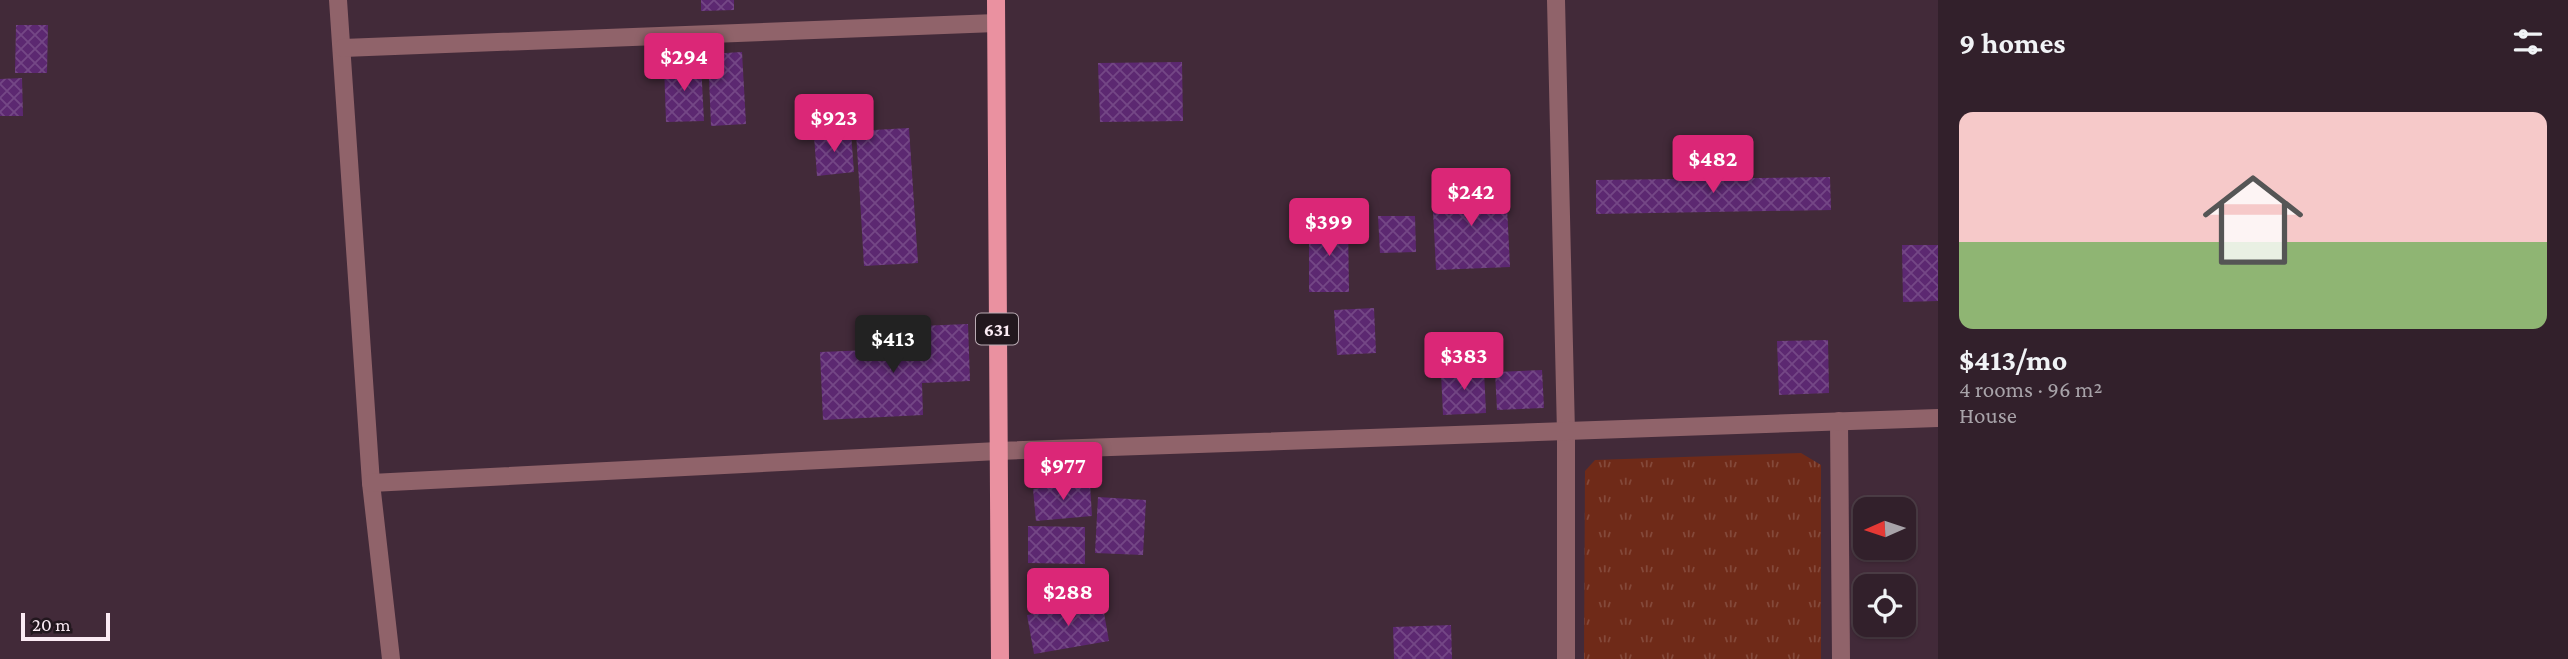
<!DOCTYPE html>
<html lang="en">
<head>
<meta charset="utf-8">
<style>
	body { margin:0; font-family:"Crimson Pro",serif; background:#3d2d37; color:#f1f3f6; height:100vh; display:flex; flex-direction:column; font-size:26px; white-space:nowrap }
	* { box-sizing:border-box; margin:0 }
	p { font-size:23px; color:#a8a3a9 }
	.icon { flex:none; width:38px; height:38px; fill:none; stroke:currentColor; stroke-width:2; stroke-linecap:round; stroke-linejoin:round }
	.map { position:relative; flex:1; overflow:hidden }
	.panel { display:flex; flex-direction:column; background:#32202b; width:630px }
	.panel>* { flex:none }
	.needle { width:46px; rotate:267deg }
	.tools { position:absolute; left:1853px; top:497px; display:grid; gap:14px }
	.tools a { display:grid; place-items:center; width:63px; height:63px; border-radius:14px; background:#32202b; box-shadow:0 2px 5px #0004,0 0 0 2px #4d3e47; font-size:35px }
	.scale { position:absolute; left:21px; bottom:18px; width:89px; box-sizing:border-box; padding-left:7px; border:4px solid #fbebf4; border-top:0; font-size:19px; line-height:24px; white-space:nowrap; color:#fbebf4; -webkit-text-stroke:5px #22171e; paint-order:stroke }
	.price { position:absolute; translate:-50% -60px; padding:0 16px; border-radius:7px; background:#db2777; color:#fff; font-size:23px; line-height:46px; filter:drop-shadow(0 2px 4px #0008) }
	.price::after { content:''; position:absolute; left:50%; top:42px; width:21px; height:16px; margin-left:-10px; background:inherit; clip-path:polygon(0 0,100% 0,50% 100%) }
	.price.current { background:#222; color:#fff }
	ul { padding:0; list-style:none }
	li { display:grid; align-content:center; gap:14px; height:371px; padding:0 21px }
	li span { display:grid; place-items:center; height:217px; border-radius:14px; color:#555 }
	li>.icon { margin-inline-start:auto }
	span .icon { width:126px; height:126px; fill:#fffc; stroke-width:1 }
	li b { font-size:30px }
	h2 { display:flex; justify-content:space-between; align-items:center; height:84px; padding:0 21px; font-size:30px }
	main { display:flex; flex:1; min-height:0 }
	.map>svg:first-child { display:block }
</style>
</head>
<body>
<main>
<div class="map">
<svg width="1938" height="659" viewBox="0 0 1938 659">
	<defs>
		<pattern id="grass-tufts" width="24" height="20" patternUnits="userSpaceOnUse" patternTransform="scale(1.75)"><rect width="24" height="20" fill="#6f2a18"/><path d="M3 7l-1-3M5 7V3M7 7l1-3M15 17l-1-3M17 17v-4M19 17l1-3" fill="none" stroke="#84493a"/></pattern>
		<pattern id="building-cross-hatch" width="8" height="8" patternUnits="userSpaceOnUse" patternTransform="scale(1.75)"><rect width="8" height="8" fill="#5c2871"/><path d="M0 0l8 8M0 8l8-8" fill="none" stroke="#744786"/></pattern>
	</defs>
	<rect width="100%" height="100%" fill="#422a39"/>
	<!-- grass -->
	<path fill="url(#grass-tufts)" d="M 1801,453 L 1821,465 L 1821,659 L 1584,659 L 1585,471 L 1595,460 Z"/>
	<!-- building -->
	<g fill="url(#building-cross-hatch)">
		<path d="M 701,0 L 734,0 L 734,10 L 701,11 Z"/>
		<path d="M 16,25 L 48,25 L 47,73 L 15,73 Z"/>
		<path d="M 742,52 L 746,124 L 711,126 L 708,54 Z"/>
		<path d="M 1182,62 L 1183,121 L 1100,122 L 1098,63 Z"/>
		<path d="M 701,64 L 704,121 L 666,122 L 664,65 Z"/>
		<path d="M 22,78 L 23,116 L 0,116 L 0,79 Z"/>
		<path d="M 909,128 L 918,263 L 864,266 L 856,131 Z"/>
		<path d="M 851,133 L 854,172 L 817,176 L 814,136 Z"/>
		<path d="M 1830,177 L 1831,210 L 1596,214 L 1596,180 Z"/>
		<path d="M 1506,186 L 1510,267 L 1436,270 L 1432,190 Z"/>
		<path d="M 1378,216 L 1415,216 L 1416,252 L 1380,253 Z"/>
		<path d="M 1309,224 L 1348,224 L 1349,292 L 1309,292 Z"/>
		<path d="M 1902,245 L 1938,245 L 1938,301 L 1903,302 Z"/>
		<path d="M 1374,308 L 1376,353 L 1337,355 L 1334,310 Z"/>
		<path d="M 968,324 L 970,381 L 922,383 L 923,415 L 823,420 L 820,352 L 920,348 L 920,326 Z"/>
		<path d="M 1828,340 L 1829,393 L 1779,395 L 1777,341 Z"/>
		<path d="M 1484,370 L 1486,413 L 1443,415 L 1441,372 Z"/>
		<path d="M 1542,370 L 1544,408 L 1497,410 L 1495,372 Z"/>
		<path d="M 1090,484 L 1092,516 L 1036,521 L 1033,489 Z"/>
		<path d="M 1098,497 L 1146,500 L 1143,555 L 1095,553 Z"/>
		<path d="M 1028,526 L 1085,527 L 1085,564 L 1028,563 Z"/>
		<path d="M 1102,602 L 1109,641 L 1034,654 L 1027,615 Z"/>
		<path d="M 1451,625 L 1452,659 L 1394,659 L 1393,627 Z"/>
	</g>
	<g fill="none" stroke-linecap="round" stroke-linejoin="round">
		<!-- minor -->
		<g stroke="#90636a" stroke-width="18">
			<path d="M 338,0 L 371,483 L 391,659"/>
			<path d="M 1556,0 L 1566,433 L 1566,659"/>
			<path d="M 343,48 L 996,23"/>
			<path d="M 1839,421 L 1841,659"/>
			<path d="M 371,483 L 998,451 L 1938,418"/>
		</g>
		<!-- major -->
		<path stroke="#ea91a0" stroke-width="18" d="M 996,0 L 1000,659"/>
	</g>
	<g text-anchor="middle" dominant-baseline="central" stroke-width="6" stroke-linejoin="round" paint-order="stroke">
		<!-- shield labels -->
		<rect fill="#22171e" stroke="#baabb4" stroke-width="2" x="976" y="313.5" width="42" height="31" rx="5"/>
		<g font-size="19" font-weight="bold" fill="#fbebf4">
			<text x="997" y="329">631</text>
		</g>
	</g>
</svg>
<div class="tools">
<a><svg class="needle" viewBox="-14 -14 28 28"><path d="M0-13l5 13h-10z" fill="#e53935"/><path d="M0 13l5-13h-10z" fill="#a8a3a9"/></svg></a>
<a><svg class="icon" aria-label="locate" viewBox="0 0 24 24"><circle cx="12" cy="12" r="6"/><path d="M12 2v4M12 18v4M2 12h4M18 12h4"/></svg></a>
</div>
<div class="scale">20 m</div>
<b class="price" style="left:684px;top:93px">$294</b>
<b class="price" style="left:834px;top:154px">$923</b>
<b class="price" style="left:1713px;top:195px">$482</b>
<b class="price" style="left:1471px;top:228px">$242</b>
<b class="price" style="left:1329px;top:258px">$399</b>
<b class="price current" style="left:893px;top:375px">$413</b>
<b class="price" style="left:1464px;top:392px">$383</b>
<b class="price" style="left:1063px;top:502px">$977</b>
<b class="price" style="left:1068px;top:628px">$288</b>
</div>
<section class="panel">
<h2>9 homes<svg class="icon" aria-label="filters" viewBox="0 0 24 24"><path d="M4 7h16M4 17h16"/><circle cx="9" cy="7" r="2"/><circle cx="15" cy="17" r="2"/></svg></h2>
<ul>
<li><span style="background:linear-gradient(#f6c9c9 60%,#8fb573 0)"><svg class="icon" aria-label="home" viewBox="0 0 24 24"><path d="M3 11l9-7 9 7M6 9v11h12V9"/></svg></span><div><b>$413/mo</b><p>4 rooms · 96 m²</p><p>House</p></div></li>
</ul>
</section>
</main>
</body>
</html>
